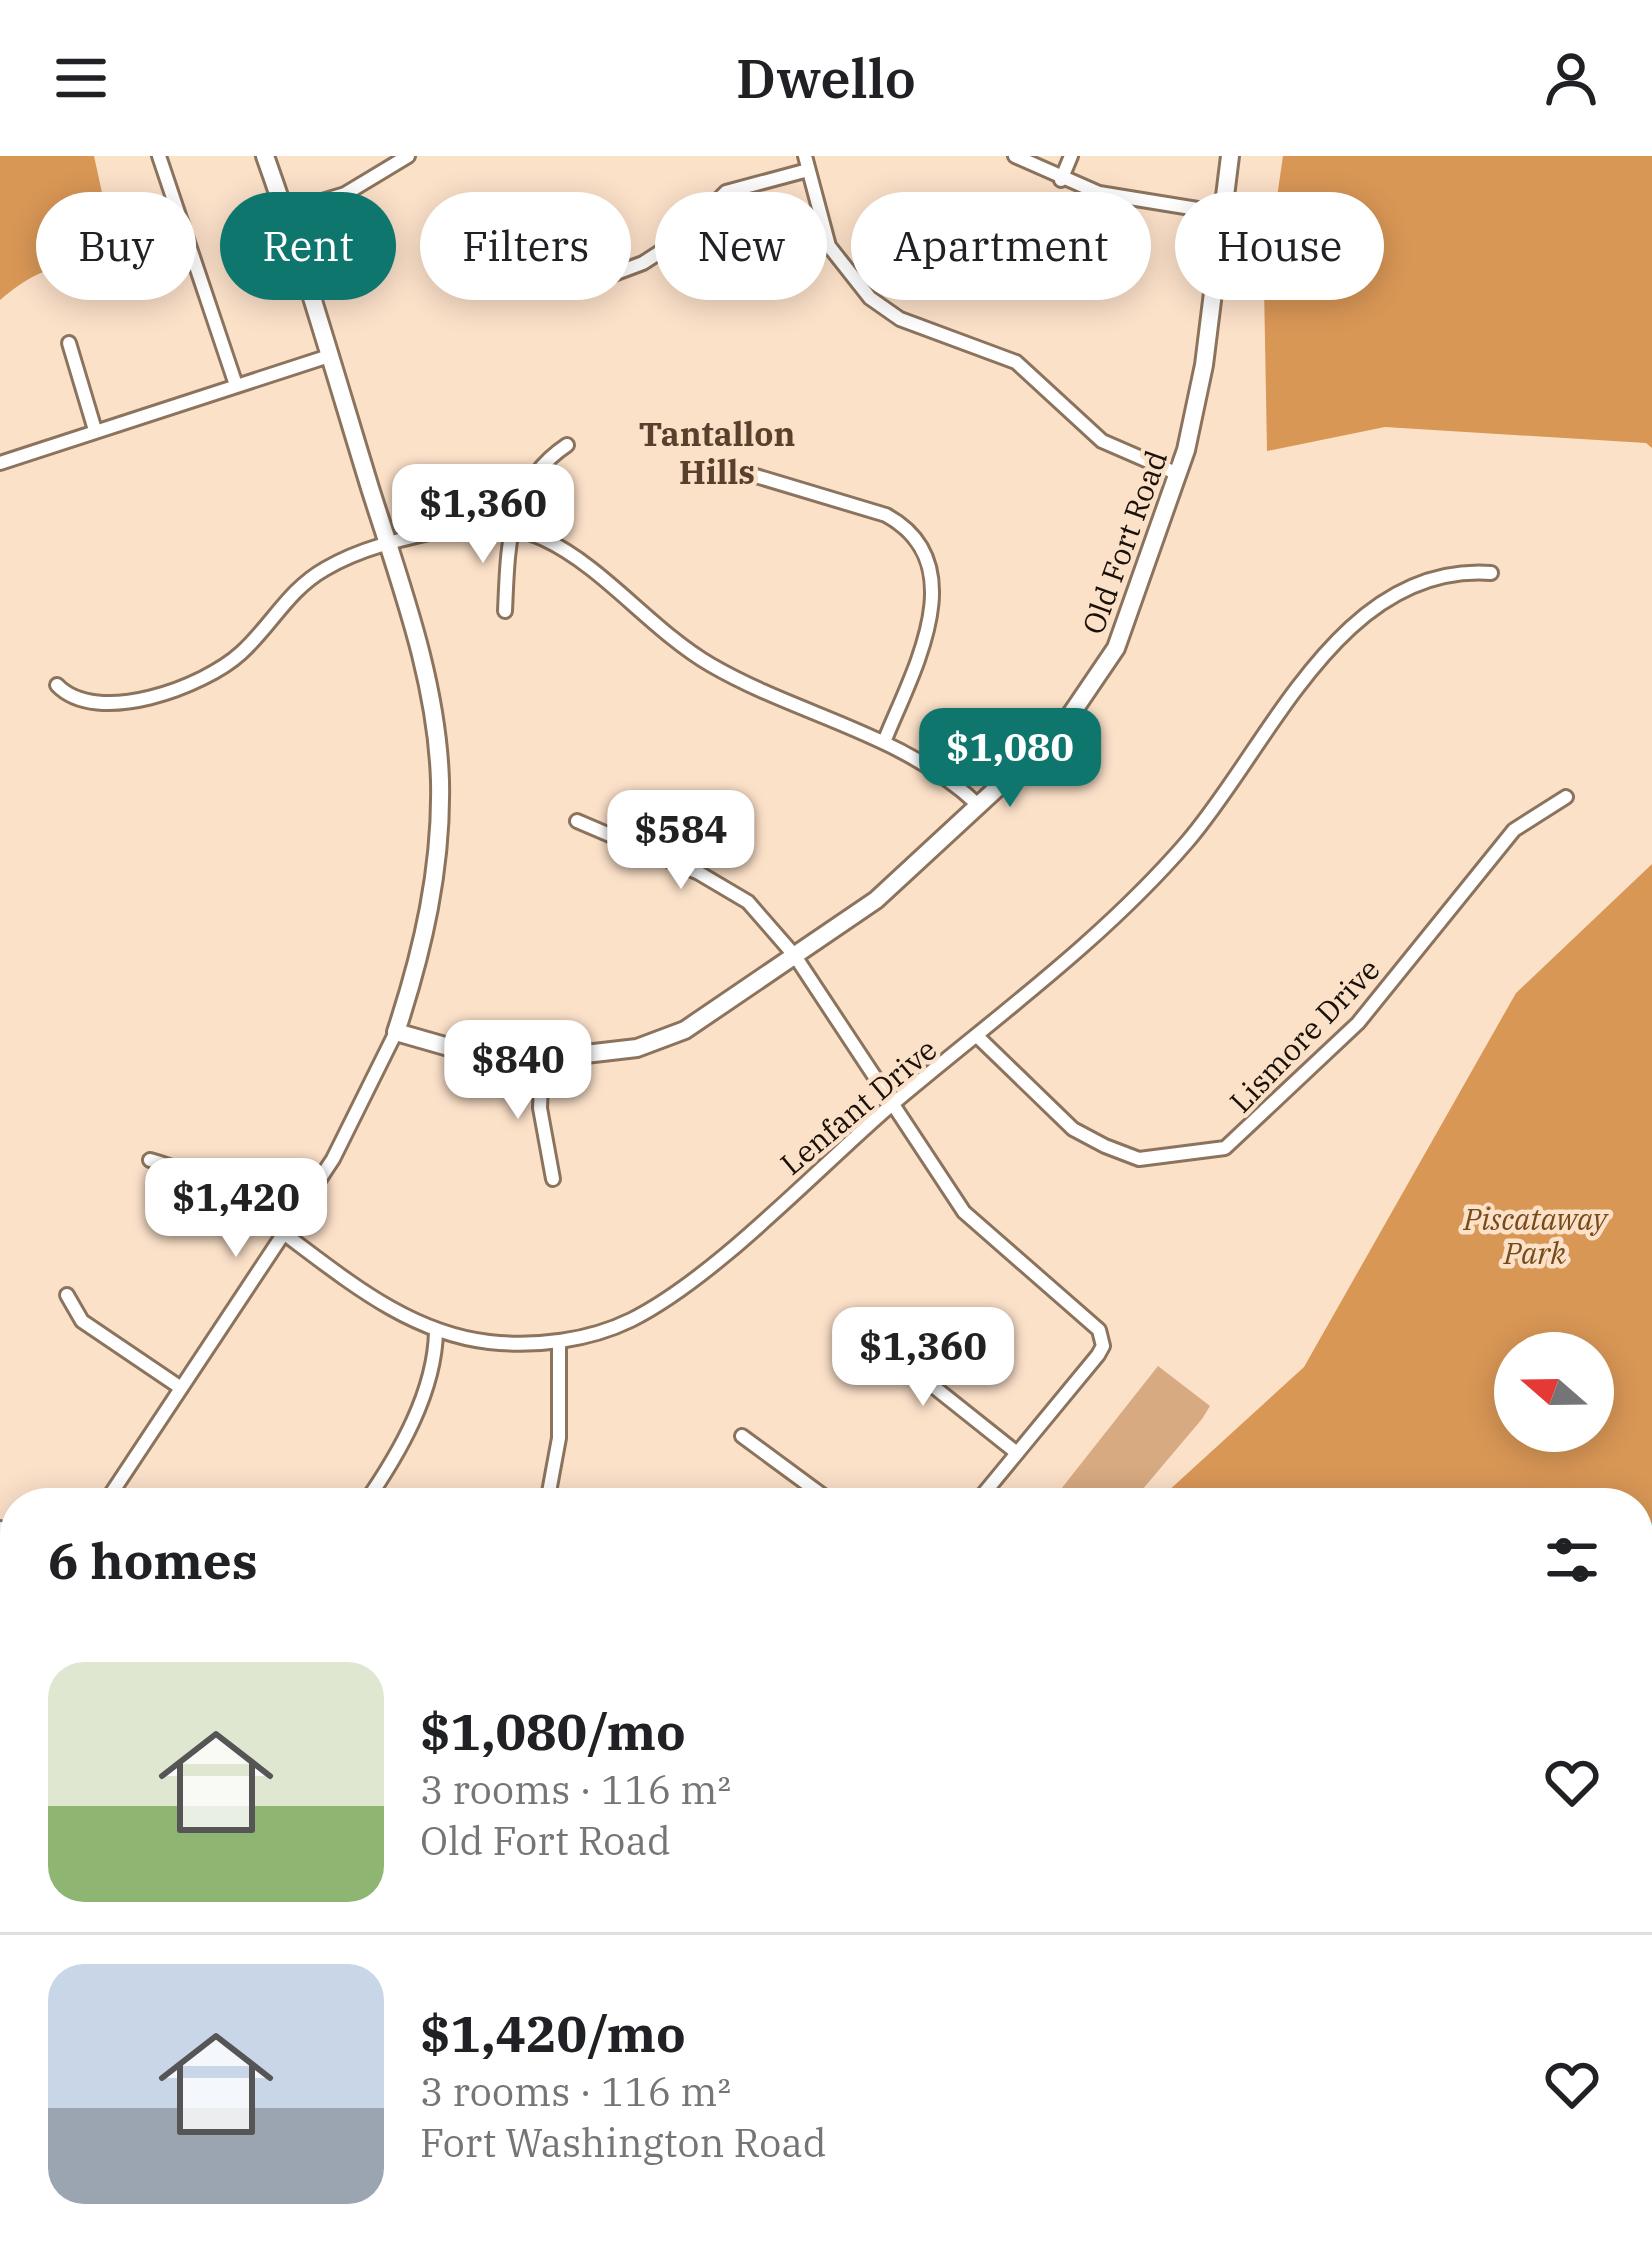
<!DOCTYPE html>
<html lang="en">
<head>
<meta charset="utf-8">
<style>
	body { margin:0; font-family:"IBM Plex Serif",serif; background:#f2f2f2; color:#202124; height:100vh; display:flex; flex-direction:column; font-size:45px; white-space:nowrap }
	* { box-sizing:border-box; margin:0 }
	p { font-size:39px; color:#757577 }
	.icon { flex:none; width:66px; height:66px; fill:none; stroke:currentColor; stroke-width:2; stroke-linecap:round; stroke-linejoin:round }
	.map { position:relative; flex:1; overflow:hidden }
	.sheet { position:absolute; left:0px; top:1332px; width:1653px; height:771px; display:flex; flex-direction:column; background:#fff; border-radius:48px 48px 0 0; box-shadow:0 6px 30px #0003 }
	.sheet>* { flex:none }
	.hud { position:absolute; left:36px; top:36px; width:1581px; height:108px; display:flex; gap:24px }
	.needle { width:78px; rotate:290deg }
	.controls { position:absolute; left:1494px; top:1176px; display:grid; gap:24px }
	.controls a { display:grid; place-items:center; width:120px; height:120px; border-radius:50%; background:#fff; box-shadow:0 6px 30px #0003; font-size:60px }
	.price { position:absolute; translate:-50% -102px; padding:0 27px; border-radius:24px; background:#fff; color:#222; font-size:39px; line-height:78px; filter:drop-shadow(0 3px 6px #0008) }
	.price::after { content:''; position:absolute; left:50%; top:72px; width:36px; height:27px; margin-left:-18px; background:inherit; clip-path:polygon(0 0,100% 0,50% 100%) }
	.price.selected { background:#0f766e; color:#fff }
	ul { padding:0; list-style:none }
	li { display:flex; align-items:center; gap:36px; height:300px; padding:0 48px }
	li+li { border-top:3px solid #e0e0e0 }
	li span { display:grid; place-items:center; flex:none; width:336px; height:240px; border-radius:36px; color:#555 }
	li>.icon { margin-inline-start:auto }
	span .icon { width:144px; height:144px; fill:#fffc; stroke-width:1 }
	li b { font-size:51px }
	h2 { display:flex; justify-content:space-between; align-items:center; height:144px; padding:0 48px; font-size:51px }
	.pill { padding:0 42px; border-radius:54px; background:#fff; box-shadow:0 6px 30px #0003; font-size:42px; line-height:108px }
	.pill.selected { background:#0f766e; color:#fff }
	header { display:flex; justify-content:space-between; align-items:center; height:156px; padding:0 48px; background:#fff; font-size:54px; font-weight:600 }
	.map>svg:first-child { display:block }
</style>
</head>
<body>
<header><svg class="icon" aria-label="menu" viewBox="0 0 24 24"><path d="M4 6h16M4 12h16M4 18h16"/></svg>Dwello<svg class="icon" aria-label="person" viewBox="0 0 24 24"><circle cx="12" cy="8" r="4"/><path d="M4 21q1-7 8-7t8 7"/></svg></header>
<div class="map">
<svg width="1652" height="2101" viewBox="0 0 1652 2101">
	<rect width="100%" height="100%" fill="#fce1c9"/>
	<!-- green -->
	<g fill="#d7aa81">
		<path d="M 1158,1210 L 1210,1250 L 1202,1263 L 1131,1347 L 1050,1347 Z"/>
		<path d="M 15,1864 L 15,2088 L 39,2088 L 36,2101 L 0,2101 L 0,1869 L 10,1871 Z"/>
		<path d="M 70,2088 L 316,2088 L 325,2101 L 69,2101 Z"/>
	</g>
	<!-- forest -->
	<g fill="#d99756" fill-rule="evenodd">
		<path d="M 0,0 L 94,0 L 115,96 L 95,112 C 54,106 32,117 0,144 Z"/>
		<path d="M 1283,0 L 1652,0 L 1652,292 L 1646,287 L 1385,271 L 1267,295 L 1264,130 Z"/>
		<path d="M 1652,708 L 1652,1367 L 1638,1377 L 1638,1347 L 1155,1347 L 1304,1211 L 1516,837 ZM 1515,1197 L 1593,1197 L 1593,1275 L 1515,1275 Z"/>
	</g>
	<!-- water -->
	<path fill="#65e5e0" d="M 1652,1367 L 1652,2101 L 1406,2101 L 1380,2093 L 1380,2088 L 1638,2088 L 1638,1377 Z"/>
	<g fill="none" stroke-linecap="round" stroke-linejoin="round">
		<!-- minor casing -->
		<g stroke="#8b735d" stroke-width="18">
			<g id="minor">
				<path d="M 159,0 L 236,229"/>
				<path d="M 805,0 L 829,90 L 870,142 L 900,163 L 1016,206 L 1102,285 L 1178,318"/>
				<path d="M 1015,0 L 1099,37 L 1222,57"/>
				<path d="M 1061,24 L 1071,0"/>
				<path d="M 285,56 L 345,38 L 408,0"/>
				<path d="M 543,130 L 595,125 L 643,107 L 677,85 L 726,36 L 808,14"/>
				<path d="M 69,187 L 95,274"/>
				<path d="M 0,307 L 329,200"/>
				<path d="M 746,317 L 886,359 C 976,408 911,518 884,586"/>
				<path d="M 505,455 C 508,390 507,329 567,289"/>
				<path d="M 57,529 C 97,571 204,531 241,497 C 271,470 288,434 325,413 C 364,390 411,381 455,371 C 486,365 515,370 544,383 C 604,411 651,474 711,509 C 799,560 902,577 977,648"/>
				<path d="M 577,665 L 699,717 L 748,746 L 795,800 L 964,1056 L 1099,1174 L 1103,1190 L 1098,1199 L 976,1347"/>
				<path d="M 978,881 L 1073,973 L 1105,990 L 1139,1003 L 1225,992 L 1358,867 L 1514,674 L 1566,641"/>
				<path d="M 542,903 L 540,952 L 553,1023"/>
				<path d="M 150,1004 C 275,1038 357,1171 489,1186 C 536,1191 588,1185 631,1164 C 715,1122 816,1014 889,951 C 989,866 1100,787 1187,686 C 1269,591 1340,406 1491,417"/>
				<path d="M 67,1139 L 82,1165 L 181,1232"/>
				<path d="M 860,1172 L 1017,1297"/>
				<path d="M 742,1280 L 833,1347"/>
				<path d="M 105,1347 L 333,1003 L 396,876"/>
				<path d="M 365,1347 C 399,1298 435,1236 436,1175"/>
				<path d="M 547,1347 L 559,1282 L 559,1186"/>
				<path d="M 0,1372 L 15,1382"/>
				<path d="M 0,1495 L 15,1476"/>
				<path d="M 0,1699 L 15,1712"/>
				<path d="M 494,2088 L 501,2101"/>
				<path d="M 1119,2088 L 1148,2095 L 1182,2088"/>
				<path d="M 631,2101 L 647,2088"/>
				<path d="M 1332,2101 L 1333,2088"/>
			</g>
		</g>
		<!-- major casing -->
		<g stroke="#8b735d" stroke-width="22">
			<path id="major" d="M 265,0 C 304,109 336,221 370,332 C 400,427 437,524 440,625 C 442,712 423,794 396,876 L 452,892 L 542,903 L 637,892 L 685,874 L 876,744 L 1061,573 L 1116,492 L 1186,294 L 1204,209 L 1230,0"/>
		</g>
		<!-- minor -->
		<use href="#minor" stroke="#fff" stroke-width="12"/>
		<!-- major -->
		<use href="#major" stroke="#fff" stroke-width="16"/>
	</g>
	<g text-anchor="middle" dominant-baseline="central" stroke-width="9" stroke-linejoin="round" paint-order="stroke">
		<!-- street labels -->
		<g font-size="30" fill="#191008" stroke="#fce1c9">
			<text transform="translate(1124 386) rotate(-70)">Old Fort Road</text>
			<text transform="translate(1304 879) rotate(-46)">Lismore Drive</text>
			<text transform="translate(858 950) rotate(-40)">Lenfant Drive</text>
		</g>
		<!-- park labels -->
		<g font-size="30" font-style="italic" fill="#764a1a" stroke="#fce1c9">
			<text x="1535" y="1062">Piscataway<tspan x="1535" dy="34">Park</tspan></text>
		</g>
		<!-- neighbourhood labels -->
		<g font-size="33" font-weight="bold" fill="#57412d" stroke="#fce1c9">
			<text x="717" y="277">Tantallon<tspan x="717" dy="38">Hills</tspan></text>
		</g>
	</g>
</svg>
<div class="controls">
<a><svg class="needle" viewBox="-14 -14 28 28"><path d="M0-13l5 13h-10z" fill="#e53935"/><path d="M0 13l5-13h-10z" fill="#757577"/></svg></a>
</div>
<b class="price" style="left:483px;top:410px">$1,360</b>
<b class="price selected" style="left:1010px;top:654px">$1,080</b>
<b class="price" style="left:681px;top:736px">$584</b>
<b class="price" style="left:518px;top:966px">$840</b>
<b class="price" style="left:236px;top:1104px">$1,420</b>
<b class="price" style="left:923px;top:1253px">$1,360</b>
<div class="hud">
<a class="pill">Buy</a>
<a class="pill selected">Rent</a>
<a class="pill">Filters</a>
<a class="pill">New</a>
<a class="pill">Apartment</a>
<a class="pill">House</a>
</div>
<section class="sheet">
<h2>6 homes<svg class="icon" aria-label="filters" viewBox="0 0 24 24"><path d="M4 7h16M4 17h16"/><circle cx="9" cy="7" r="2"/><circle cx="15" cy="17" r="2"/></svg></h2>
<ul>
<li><span style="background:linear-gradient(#dfe7d0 60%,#8fb573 0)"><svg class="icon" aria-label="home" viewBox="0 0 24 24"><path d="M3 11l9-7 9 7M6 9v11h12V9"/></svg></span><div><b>$1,080/mo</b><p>3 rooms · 116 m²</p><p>Old Fort Road</p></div><svg class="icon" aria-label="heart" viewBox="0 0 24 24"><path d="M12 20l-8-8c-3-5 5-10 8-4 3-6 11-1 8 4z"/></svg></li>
<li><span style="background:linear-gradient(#c9d6e8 60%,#9aa5b1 0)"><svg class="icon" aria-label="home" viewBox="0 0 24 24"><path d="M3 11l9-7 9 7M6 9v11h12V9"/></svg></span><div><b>$1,420/mo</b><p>3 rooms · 116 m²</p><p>Fort Washington Road</p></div><svg class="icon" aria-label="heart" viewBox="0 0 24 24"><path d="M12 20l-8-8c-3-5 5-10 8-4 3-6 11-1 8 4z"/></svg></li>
</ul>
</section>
</div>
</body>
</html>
